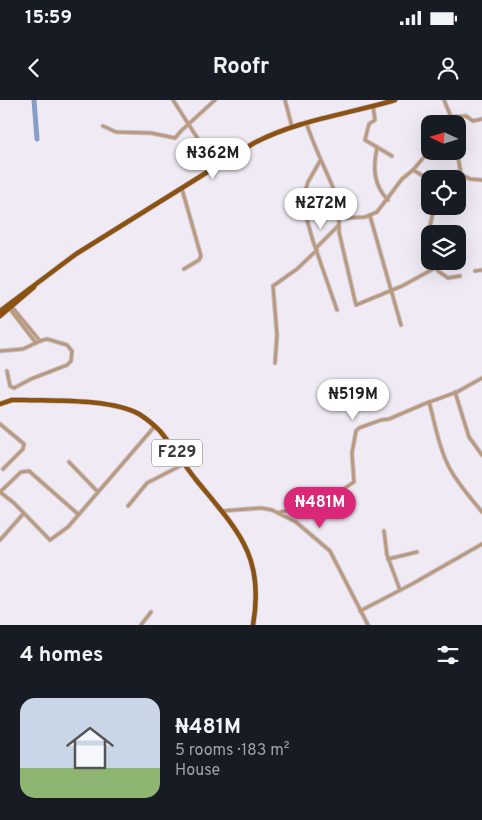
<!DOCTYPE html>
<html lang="en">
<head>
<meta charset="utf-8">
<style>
	body { margin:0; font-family:Overpass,sans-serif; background:#242831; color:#f1f3f6; height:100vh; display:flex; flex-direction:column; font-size:19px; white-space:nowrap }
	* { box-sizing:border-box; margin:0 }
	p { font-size:16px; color:#9ea1a6 }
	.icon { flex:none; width:28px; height:28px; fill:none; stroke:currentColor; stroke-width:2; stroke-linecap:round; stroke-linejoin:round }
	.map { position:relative; height:525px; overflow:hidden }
	.side { display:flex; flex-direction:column; background:#171b24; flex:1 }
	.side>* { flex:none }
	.needle { width:32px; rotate:274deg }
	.tools { position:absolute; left:421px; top:15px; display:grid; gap:10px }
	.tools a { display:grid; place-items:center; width:45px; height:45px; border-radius:10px; background:#171b24; box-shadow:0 5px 20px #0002; font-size:25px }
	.price { position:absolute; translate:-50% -42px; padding:0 11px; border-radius:18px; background:#fff; color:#222; font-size:16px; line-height:32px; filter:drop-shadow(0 1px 2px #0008) }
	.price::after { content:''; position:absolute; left:50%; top:30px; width:15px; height:11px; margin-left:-8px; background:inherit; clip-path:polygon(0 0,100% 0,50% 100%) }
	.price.selected { background:#db2777; color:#fff }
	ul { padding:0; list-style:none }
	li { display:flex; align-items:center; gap:15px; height:125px; padding:0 20px }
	li span { display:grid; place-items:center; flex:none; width:140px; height:100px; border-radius:15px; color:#555 }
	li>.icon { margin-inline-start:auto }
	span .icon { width:60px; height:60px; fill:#fffc; stroke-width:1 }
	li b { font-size:21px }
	h2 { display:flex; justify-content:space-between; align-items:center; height:60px; padding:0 20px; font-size:21px }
	.status { display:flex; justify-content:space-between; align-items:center; height:35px; padding:0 25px; background:#171b24; direction:ltr }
	.status svg { height:14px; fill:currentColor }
	header { display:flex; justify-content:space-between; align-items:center; height:65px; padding:0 20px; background:#171b24; font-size:22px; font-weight:700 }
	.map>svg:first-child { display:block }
</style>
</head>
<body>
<div class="status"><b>15:59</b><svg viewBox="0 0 49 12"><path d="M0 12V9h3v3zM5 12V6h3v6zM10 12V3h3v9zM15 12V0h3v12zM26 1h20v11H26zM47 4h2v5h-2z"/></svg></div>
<header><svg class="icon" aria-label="back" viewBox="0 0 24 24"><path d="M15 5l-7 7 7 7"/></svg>Roofr<svg class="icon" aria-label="person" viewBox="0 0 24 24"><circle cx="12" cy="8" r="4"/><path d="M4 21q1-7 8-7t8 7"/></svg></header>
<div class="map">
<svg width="482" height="525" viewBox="0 0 482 525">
	<rect width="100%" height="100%" fill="#efeaf3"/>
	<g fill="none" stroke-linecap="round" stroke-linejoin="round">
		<!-- river -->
		<path stroke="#889ec7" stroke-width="5" d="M 34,0 L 37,39"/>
		<!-- minor casing -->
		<g stroke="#cbc6ce" stroke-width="5">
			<g id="minor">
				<path d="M 173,0 L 216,67"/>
				<path d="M 285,0 L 292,27"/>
				<path d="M 444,0 L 454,24"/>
				<path d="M 373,6 L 375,20 L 369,24 L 365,40 L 392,56"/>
				<path d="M 452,17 L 466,16 L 473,21 L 482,19"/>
				<path d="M 306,22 C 313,44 323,64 332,85 C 336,95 338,111 346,118 L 365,117 L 377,112 L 402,79 L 413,70 L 430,50"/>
				<path d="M 103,26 L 116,32 L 151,33 L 175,38 L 181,31 L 215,0"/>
				<path d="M 377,48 C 373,67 373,85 388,100"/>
				<path d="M 457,51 L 461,74 L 470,79 L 482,80"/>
				<path d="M 320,61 L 308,82 L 302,102 L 313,141 L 337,210"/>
				<path d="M 413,70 L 430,80"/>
				<path d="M 455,79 L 459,71"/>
				<path d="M 182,89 L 201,156 L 199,160 L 184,169"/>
				<path d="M 339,110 L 339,132 L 356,205 L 402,186 L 435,168"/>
				<path d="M 370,116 L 401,225"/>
				<path d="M 316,148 L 338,126"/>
				<path d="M 430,152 C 428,136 429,121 436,106"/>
				<path d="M 432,161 L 438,171 L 448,178 L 460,176"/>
				<path d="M 475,171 L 482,170"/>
				<path d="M 12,207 L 40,241"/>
				<path d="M 10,209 L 36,243"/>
				<path d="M 0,251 L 23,249 L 40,241 L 47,239 L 67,245 L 72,251 L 71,261 L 67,265 L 31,279 L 14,288 L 10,286 L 7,271"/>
				<path d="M 275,263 L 277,235 L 273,186 L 297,169 L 317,150"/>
				<path d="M 455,292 L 469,337 L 482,355"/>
				<path d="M 429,302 C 435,323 438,345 448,365 C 456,382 470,397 482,412"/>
				<path d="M 0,324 L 24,344 L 23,349 L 3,369"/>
				<path d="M 69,362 L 97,391"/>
				<path d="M 0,392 L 14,403 L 50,440 L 68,427 L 155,326"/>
				<path d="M 0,392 L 21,372 L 29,371 L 78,414"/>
				<path d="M 128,406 L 147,383 L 184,364"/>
				<path d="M 221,411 L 261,408 L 272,410 L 296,422 L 330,451 L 368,525"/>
				<path d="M 278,413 C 289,408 303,413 314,408 L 354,382 L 352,353 L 356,331 L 359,328 L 381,320 L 389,319 L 424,304 L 457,292 L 482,278"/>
				<path d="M 384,431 L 387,455 L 400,490"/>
				<path d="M 0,440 L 24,413"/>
				<path d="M 388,459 L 417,452"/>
				<path d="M 360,511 L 412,484 L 482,444"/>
				<path d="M 141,525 L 151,512"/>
			</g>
		</g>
		<!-- major casing -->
		<g stroke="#cbc6ce" stroke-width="6">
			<g id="major">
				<path d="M 0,211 L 76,154 L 254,43 C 298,20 348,14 395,0"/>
				<path d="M 0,216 L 34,187"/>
				<path d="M 0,304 L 12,300 L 24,300 C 57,301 111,299 139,314 C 147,319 154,325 160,331 C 173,347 184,365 197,381 C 238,431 265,456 253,525"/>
			</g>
		</g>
		<!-- minor -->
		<use href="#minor" stroke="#bb997d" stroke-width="3"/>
		<!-- major -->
		<use href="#major" stroke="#8c5212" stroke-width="4.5"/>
	</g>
	<g text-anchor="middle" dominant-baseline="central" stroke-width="5" stroke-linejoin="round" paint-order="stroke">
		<!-- shield labels -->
		<rect fill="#fff" stroke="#757476" stroke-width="1" x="152" y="339.5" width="50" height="27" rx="4"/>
		<g font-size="16" font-weight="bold" fill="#3a383b">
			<text x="177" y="353">F229</text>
		</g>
	</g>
</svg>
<div class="tools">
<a><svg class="needle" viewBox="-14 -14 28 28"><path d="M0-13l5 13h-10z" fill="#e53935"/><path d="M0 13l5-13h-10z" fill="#9ea1a6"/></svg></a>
<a><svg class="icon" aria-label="locate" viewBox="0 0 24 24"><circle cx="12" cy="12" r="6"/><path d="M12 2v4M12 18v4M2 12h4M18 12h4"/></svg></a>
<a><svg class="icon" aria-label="layers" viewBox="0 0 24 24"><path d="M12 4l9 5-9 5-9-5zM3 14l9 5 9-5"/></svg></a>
</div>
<b class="price" style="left:213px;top:80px">₦362M</b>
<b class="price" style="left:321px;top:130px">₦272M</b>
<b class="price" style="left:353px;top:321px">₦519M</b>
<b class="price selected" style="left:320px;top:429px">₦481M</b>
</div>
<section class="side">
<h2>4 homes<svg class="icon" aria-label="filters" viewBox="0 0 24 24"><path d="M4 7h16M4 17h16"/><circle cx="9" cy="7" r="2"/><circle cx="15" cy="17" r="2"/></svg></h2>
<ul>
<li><span style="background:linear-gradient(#c9d6e8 70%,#8fb573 0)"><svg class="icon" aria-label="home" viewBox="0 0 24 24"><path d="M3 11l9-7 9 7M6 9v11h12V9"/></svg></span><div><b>₦481M</b><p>5 rooms · 183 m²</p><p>House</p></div></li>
</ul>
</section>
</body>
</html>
